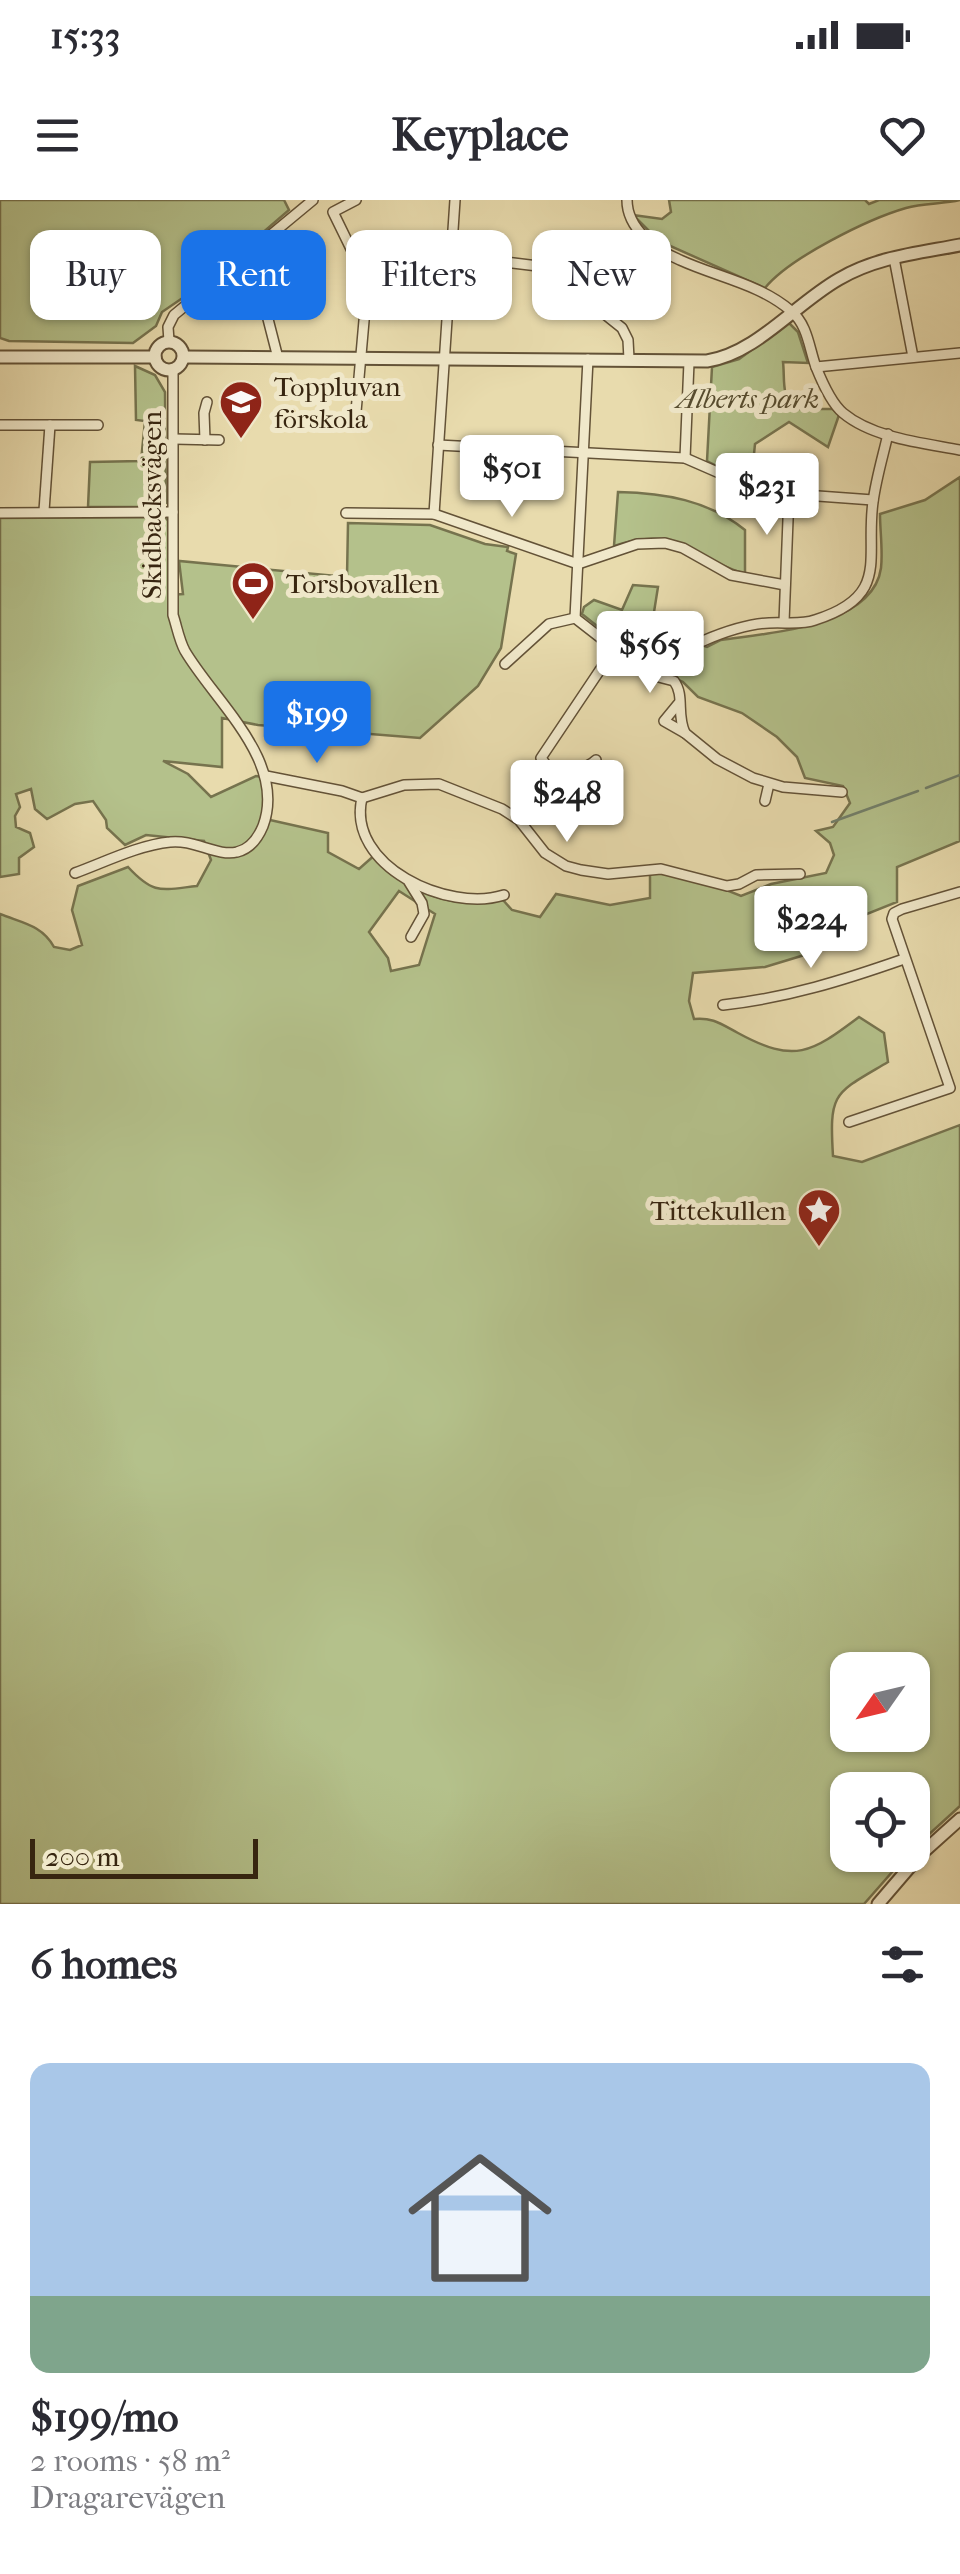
<!DOCTYPE html>
<html lang="en">
<head>
<meta charset="utf-8">
<style>
	body { margin:0; font-family:"IM FELL French Canon",serif; background:#f2f2f3; color:#2b2b33; height:100vh; display:flex; flex-direction:column; font-size:38px; white-space:nowrap }
	* { box-sizing:border-box; margin:0 }
	p { font-size:32px; color:#7c7c81 }
	.icon { flex:none; width:55px; height:55px; fill:none; stroke:currentColor; stroke-width:2; stroke-linecap:round; stroke-linejoin:round }
	.map { position:relative; height:1704px; overflow:hidden }
	.details { display:flex; flex-direction:column; background:#fff; flex:1 }
	.details>* { flex:none }
	.hud { position:absolute; left:30px; top:30px; width:900px; height:90px; display:flex; gap:20px }
	.needle { width:65px; rotate:236deg }
	.fabs { position:absolute; left:830px; top:1452px; display:grid; gap:20px }
	.fabs a { display:grid; place-items:center; width:100px; height:100px; border-radius:20px; background:#fff; box-shadow:0 2px 8px #0004; font-size:50px }
	.scale { position:absolute; left:30px; bottom:25px; width:228px; box-sizing:border-box; padding-left:10px; border:5px solid #372510; border-top:0; font-size:28px; line-height:35px; white-space:nowrap; color:#372510; -webkit-text-stroke:8px #f0e8ca; paint-order:stroke }
	.price { position:absolute; translate:-50% -85px; padding:0 22px; border-radius:10px; background:#fff; color:#222; font-size:32px; line-height:65px; filter:drop-shadow(0 2px 5px #0008) }
	.price::after { content:''; position:absolute; left:50%; top:60px; width:30px; height:22px; margin-left:-15px; background:inherit; clip-path:polygon(0 0,100% 0,50% 100%) }
	.price.current { background:#1a73e8; color:#fff }
	ul { padding:0; list-style:none }
	li { display:grid; align-content:center; gap:20px; height:530px; padding:0 30px }
	li span { display:grid; place-items:center; height:310px; border-radius:20px; color:#555 }
	li>.icon { margin-inline-start:auto }
	span .icon { width:180px; height:180px; fill:#fffc; stroke-width:1 }
	li b { font-size:42px }
	h2 { display:flex; justify-content:space-between; align-items:center; height:120px; padding:0 30px; font-size:42px }
	.pill { padding:0 35px; border-radius:20px; background:#fff; box-shadow:0 2px 8px #0004; font-size:35px; line-height:90px }
	.pill.current { background:#1a73e8; color:#fff }
	.status { display:flex; justify-content:space-between; align-items:center; height:70px; padding:0 50px; background:#fff; direction:ltr }
	.status svg { height:28px; fill:currentColor }
	header { display:flex; justify-content:space-between; align-items:center; height:130px; padding:0 30px; background:#fff; font-size:45px; font-weight:800 }
	.map>svg:first-child { display:block }
</style>
</head>
<body>
<div class="status"><b>15:33</b><svg viewBox="0 0 49 12"><path d="M0 12V9h3v3zM5 12V6h3v6zM10 12V3h3v9zM15 12V0h3v12zM26 1h20v11H26zM47 4h2v5h-2z"/></svg></div>
<header><svg class="icon" aria-label="menu" viewBox="0 0 24 24"><path d="M4 6h16M4 12h16M4 18h16"/></svg>Keyplace<svg class="icon" aria-label="heart" viewBox="0 0 24 24"><path d="M12 20l-8-8c-3-5 5-10 8-4 3-6 11-1 8 4z"/></svg></header>
<div class="map">
<svg width="960" height="1704" viewBox="0 0 960 1704">
	<rect width="100%" height="100%" fill="#e8dbad"/>
	<filter id="stains"><feTurbulence type="fractalNoise" baseFrequency=".002" numOctaves="4"/><feColorMatrix values="0 0 0 0 .2 0 0 0 0 .09 0 0 0 0 .02 0 0 0 .5 -.17"/></filter>
	<radialGradient id="worn" r=".72"><stop offset=".6" stop-color="#630" stop-opacity="0"/><stop offset="1" stop-color="#630" stop-opacity=".3"/></radialGradient>
	<!-- green -->
	<g fill="#b4c18b" stroke="#76734e" stroke-width="2.5" fill-rule="evenodd">
		<path d="M 0,0 L 284,0 L 289,10 L 203,84 L 162,112 L 156,126 L 133,143 L 9,141 L 0,138 Z"/>
		<path d="M 669,0 L 865,0 L 869,4 L 879,0 L 960,0 C 944,4 923,3 906,8 C 868,19 789,58 765,88 L 659,41 L 633,15 L 662,19 L 671,12 Z"/>
		<path d="M 789,123 L 798,132 L 808,163 L 783,162 C 785,179 781,195 794,209 L 833,209 L 839,215 L 828,247 L 789,222 L 755,244 L 751,284 L 707,261 L 712,167 L 739,159 Z"/>
		<path d="M 135,166 L 155,175 L 165,192 L 166,303 L 140,307 L 88,307 L 90,262 L 141,261 L 145,221 L 136,220 Z"/>
		<path d="M 960,277 L 960,641 L 897,667 L 897,702 L 867,714 L 854,712 L 849,721 L 848,734 L 811,753 L 765,767 L 693,773 L 689,801 L 694,819 C 712,817 721,824 738,833 C 795,864 811,853 859,817 L 884,833 L 888,862 C 834,894 829,891 833,956 L 862,962 L 960,925 L 960,1606 L 913,1649 L 912,1590 L 848,1590 L 848,1655 L 907,1655 L 864,1704 L 0,1704 L 0,714 C 22,723 42,725 54,747 L 70,750 L 82,745 L 72,710 L 78,686 L 128,667 C 154,695 161,690 197,686 L 211,660 L 204,641 L 146,635 L 125,645 L 107,628 L 106,620 L 93,601 L 75,604 L 47,619 L 35,609 L 31,589 L 16,594 L 20,607 L 15,616 L 16,627 L 30,633 L 34,647 L 19,658 L 19,674 L 0,677 L 0,318 L 164,317 L 169,321 L 169,395 L 183,394 L 179,361 L 347,377 L 348,323 L 430,325 L 485,344 L 508,347 L 507,351 L 516,354 L 501,448 L 478,486 L 420,538 L 258,525 L 222,518 L 222,567 L 163,561 L 188,574 L 211,597 L 256,576 L 271,578 L 270,620 L 328,633 L 328,652 L 359,669 L 377,653 C 417,695 444,709 503,700 L 512,710 L 540,717 L 556,694 L 610,705 L 650,698 L 650,673 L 691,676 L 741,696 L 771,684 L 826,673 L 834,655 L 830,643 L 816,631 L 833,627 L 850,603 L 843,586 L 805,578 L 797,557 L 777,537 L 742,513 L 698,497 L 683,482 L 642,462 L 582,414 L 584,407 L 594,400 L 622,410 L 633,385 L 658,387 L 654,412 L 667,434 L 707,447 L 721,440 C 767,433 873,427 881,368 C 883,351 880,331 880,314 L 925,300 ZM 399,691 L 435,714 L 419,765 L 391,771 L 388,758 L 369,732 ZM 848,1470 L 912,1470 L 912,1535 L 848,1535 Z"/>
		<path d="M 618,292 C 664,293 708,300 745,330 L 745,374 C 688,357 681,324 614,346 Z"/>
	</g>
	<g fill="none" stroke-linecap="round" stroke-linejoin="round">
		<!-- stream -->
		<g stroke="#717f6a" stroke-width="2.5">
			<path d="M 926,588 L 960,575"/>
			<path d="M 832,622 L 918,591"/>
		</g>
		<!-- minor casing -->
		<g stroke="#635237" stroke-width="12">
			<g id="minor">
				<path d="M 627,0 C 627,29 656,50 680,60 C 717,77 760,84 791,111 C 808,125 809,148 816,167 C 822,182 831,203 843,213 C 873,238 923,243 960,250"/>
				<path d="M 894,58 L 913,157"/>
				<path d="M 356,59 L 380,50 L 407,50 L 546,67 L 622,128 L 628,140 L 629,159"/>
				<path d="M 259,84 L 278,158"/>
				<path d="M 169,141 L 168,127 L 174,115 L 313,0"/>
				<path d="M 816,167 L 960,153"/>
				<path d="M 355,223 L 366,98 L 356,59 L 333,12 L 356,0"/>
				<path d="M 0,225 L 98,225"/>
				<path d="M 174,239 L 219,240"/>
				<path d="M 205,240 L 204,213 L 207,202"/>
				<path d="M 438,245 L 685,258 L 763,292 L 873,300"/>
				<path d="M 685,258 L 689,162"/>
				<path d="M 44,311 L 50,225"/>
				<path d="M 0,313 L 173,312"/>
				<path d="M 346,313 L 434,314 L 578,364 L 637,344 L 665,343 L 683,348 L 731,375 L 785,385"/>
				<path d="M 434,314 L 455,0"/>
				<path d="M 575,418 L 588,159"/>
				<path d="M 784,422 L 789,294"/>
				<path d="M 703,441 C 724,432 746,424 769,423 C 785,422 801,425 815,420 C 891,396 865,358 873,302 C 876,279 883,256 888,234"/>
				<path d="M 505,464 L 549,424 L 575,418 L 647,474 L 674,481 C 685,496 676,514 685,533"/>
				<path d="M 678,504 L 664,521 L 685,533 L 717,559 L 753,578 L 783,587 L 842,592"/>
				<path d="M 596,560 C 583,573 564,567 547,566 L 541,558 L 614,449"/>
				<path d="M 266,576 L 342,591 L 362,598 L 404,585 L 439,584 L 502,609 L 519,620 L 545,653 L 566,666 L 581,670 L 608,674 L 661,669 L 727,686 L 739,684 L 756,675 L 800,674"/>
				<path d="M 362,598 C 346,666 448,713 504,695"/>
				<path d="M 765,601 L 769,584"/>
				<path d="M 75,673 C 105,662 139,645 170,642 C 193,639 218,657 237,652 C 250,649 258,638 263,626 C 287,561 215,502 185,451 C 179,440 177,427 173,415 L 173,170"/>
				<path d="M 409,682 L 422,703 L 424,714 L 411,737"/>
				<path d="M 723,805 C 787,798 844,780 904,759"/>
				<path d="M 849,922 L 950,888 L 892,719 L 894,713 L 902,709 L 960,692"/>
			</g>
		</g>
		<!-- tertiary casing -->
		<g stroke="#635237" stroke-width="15">
			<g id="tertiary">
				<circle cx="169" cy="156" r="14"/>
				<path d="M 0,157 L 155,157"/>
				<path d="M 184,157 L 707,161 C 757,153 795,104 839,79 C 876,57 919,53 960,45"/>
				<path d="M 878,1704 L 920,1655 L 960,1619"/>
			</g>
		</g>
		<!-- minor -->
		<use href="#minor" stroke="#f0e8ca" stroke-width="9"/>
		<!-- tertiary -->
		<use href="#tertiary" stroke="#f0e8ca" stroke-width="11"/>
	</g>
	<!-- icons -->
	<defs>
		<g id="school-pin" transform="scale(2.25)"><path d="M0 17L-7.5 6A9.5 9.5 0 1 1 7.5 6Z" fill="#8f2418" stroke="#f0e8ca"/><path d="M0-5L7-2L0 1L-7-2ZM-4 1L0 2.5L4 1V4Q0 6-4 4Z" fill="#fff"/></g>
		<g id="stadium-pin" transform="scale(2.25)"><path d="M0 17L-7.5 6A9.5 9.5 0 1 1 7.5 6Z" fill="#8f2418" stroke="#f0e8ca"/><path d="M0-5a6.5 5 0 1 0 0 10a6.5 5 0 1 0 0-10ZM-3.5-1.8h7v3.6h-7Z" fill="#fff"/></g>
		<g id="sight-pin" transform="scale(2.25)"><path d="M0 17L-7.5 6A9.5 9.5 0 1 1 7.5 6Z" fill="#8f2418" stroke="#f0e8ca"/><path d="M0-6L1.8-2.2L6-1.7L2.9 1.2L3.7 5.4L0 3.3L-3.7 5.4L-2.9 1.2L-6-1.7L-1.8-2.2Z" fill="#fff"/></g>
	</defs>
	<g fill-rule="evenodd">
		<use href="#school-pin" x="241" y="202"/>
		<use href="#stadium-pin" x="253" y="383"/>
		<use href="#sight-pin" x="819" y="1010"/>
	</g>
	<g text-anchor="middle" dominant-baseline="central" stroke-width="10" stroke-linejoin="round" paint-order="stroke">
		<!-- poi labels -->
		<g font-size="28" fill="#372510" stroke="#f0e8ca" text-anchor="start">
			<text x="274" y="186">Toppluvan<tspan x="274" dy="32">förskola</tspan></text>
			<text x="286" y="383">Torsbovallen</text>
			<text x="786" y="1010" text-anchor="end">Tittekullen</text>
		</g>
		<!-- park labels -->
		<g font-size="28" font-style="italic" fill="#564c2f" stroke="#f0e8ca">
			<text x="748" y="198">Alberts park</text>
		</g>
		<!-- street labels -->
		<g font-size="28" fill="#372510" stroke="#f0e8ca">
			<text transform="translate(151 305) rotate(-90)">Skidbacksvägen</text>
		</g>
	</g>
	<rect width="100%" height="100%" filter="url(#stains)"/>
	<rect width="100%" height="100%" fill="url(#worn)"/>
</svg>
<div class="fabs">
<a><svg class="needle" viewBox="-14 -14 28 28"><path d="M0-13l5 13h-10z" fill="#e53935"/><path d="M0 13l5-13h-10z" fill="#7c7c81"/></svg></a>
<a><svg class="icon" aria-label="locate" viewBox="0 0 24 24"><circle cx="12" cy="12" r="6"/><path d="M12 2v4M12 18v4M2 12h4M18 12h4"/></svg></a>
</div>
<div class="scale">200 m</div>
<b class="price" style="left:512px;top:320px">$501</b>
<b class="price" style="left:767px;top:338px">$231</b>
<b class="price" style="left:650px;top:496px">$565</b>
<b class="price current" style="left:317px;top:566px">$199</b>
<b class="price" style="left:567px;top:645px">$248</b>
<b class="price" style="left:811px;top:771px">$224</b>
<div class="hud">
<a class="pill">Buy</a>
<a class="pill current">Rent</a>
<a class="pill">Filters</a>
<a class="pill">New</a>
</div>
</div>
<section class="details">
<h2>6 homes<svg class="icon" aria-label="filters" viewBox="0 0 24 24"><path d="M4 7h16M4 17h16"/><circle cx="9" cy="7" r="2"/><circle cx="15" cy="17" r="2"/></svg></h2>
<ul>
<li><span style="background:linear-gradient(#a9c7e8 75%,#7fa58c 0)"><svg class="icon" aria-label="home" viewBox="0 0 24 24"><path d="M3 11l9-7 9 7M6 9v11h12V9"/></svg></span><div><b>$199/mo</b><p>2 rooms · 58 m²</p><p>Dragarevägen</p></div></li>
</ul>
</section>
</body>
</html>
